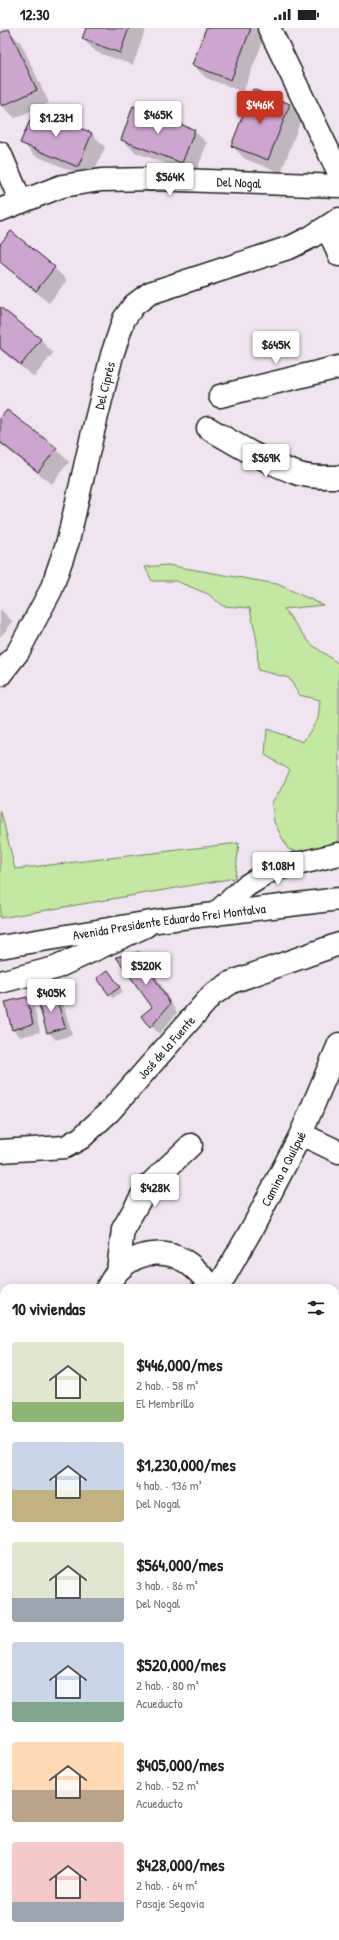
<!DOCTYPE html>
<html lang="es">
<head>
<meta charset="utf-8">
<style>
	body { margin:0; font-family:"Patrick Hand",sans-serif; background:#f6f6f6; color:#202124; height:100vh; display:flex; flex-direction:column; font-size:15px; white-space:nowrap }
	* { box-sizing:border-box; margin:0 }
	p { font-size:13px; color:#757577 }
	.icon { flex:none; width:22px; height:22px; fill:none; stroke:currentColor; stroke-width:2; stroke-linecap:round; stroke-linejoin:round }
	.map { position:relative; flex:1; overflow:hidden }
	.details { position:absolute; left:0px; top:1256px; width:339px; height:656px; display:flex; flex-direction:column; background:#fff; border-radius:12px 12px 0 0; box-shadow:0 2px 10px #0003 }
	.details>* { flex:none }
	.price { position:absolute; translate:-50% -34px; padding:0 9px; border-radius:4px; background:#fff; color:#222; font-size:13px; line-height:26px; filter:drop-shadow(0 1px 2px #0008) }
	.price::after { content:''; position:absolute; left:50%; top:24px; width:12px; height:9px; margin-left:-6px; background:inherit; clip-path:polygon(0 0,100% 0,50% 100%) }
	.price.on { background:#c8321e; color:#fff }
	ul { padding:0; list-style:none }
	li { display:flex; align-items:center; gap:12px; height:100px; padding:0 12px }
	li span { display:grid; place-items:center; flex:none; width:112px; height:80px; border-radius:4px; color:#555 }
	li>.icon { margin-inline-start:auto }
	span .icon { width:48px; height:48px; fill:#fffc; stroke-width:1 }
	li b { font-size:17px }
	h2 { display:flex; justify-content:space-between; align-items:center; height:48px; padding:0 12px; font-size:17px }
	.status { display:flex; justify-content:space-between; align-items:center; height:28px; padding:0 20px; background:#fff; direction:ltr }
	.status svg { height:11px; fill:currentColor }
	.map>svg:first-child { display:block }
</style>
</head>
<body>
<div class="status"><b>12:30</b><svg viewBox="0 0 49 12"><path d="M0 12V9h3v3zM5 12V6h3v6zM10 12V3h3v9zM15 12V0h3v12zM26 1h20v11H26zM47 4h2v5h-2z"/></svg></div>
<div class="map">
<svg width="339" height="1912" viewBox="0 0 339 1912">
	<rect width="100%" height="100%" fill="#f0e4f0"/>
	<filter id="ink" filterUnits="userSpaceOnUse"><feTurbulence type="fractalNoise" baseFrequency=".025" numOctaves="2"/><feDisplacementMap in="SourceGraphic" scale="8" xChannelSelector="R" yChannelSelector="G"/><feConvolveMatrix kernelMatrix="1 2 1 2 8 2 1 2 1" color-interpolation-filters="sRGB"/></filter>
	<g filter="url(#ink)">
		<!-- green -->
		<g fill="#c3e8a2" stroke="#70825f">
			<path d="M 167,537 L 277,556 L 323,577 L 284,581 L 311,616 L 339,636 L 339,813 L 307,826 L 288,821 L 274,794 L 272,774 L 280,763 L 290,742 L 265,727 L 267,701 L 303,714 L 318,691 L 320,672 L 299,667 L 289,650 L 258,642 L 257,613 L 250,580 L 223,578 L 208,566 L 176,553 L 152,553 L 145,539 Z"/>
			<path d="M 0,784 L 1,784 L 15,841 L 239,815 L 235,850 L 0,890 Z"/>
			<path d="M 339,1526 L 339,1713 L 335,1713 L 335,1527 Z"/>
		</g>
		<!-- shadow -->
		<g fill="#0003">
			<path d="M 87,0 L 146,0 L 133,37 L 96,24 L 83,11 Z"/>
			<path d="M 207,0 L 258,0 L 265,8 L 243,64 L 206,50 L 193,37 Z"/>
			<path d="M 8,2 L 21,15 L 49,75 L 15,90 L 2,78 L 0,72 L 0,6 Z"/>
			<path d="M 289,76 L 302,89 L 281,145 L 245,131 L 232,118 Z"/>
			<path d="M 35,82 L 92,106 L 105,119 L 91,151 L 34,127 L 22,114 Z"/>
			<path d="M 194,103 L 207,115 L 195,147 L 135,124 L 122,112 Z"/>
			<path d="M 0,218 L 54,240 L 67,252 L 49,275 L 0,234 Z"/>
			<path d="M 0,280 L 41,312 L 53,325 L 34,349 L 0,322 Z"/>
			<path d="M 0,392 L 56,421 L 69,434 L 52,456 L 0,416 Z"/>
			<path d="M 0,581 L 13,594 L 0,609 Z"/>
			<path d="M 139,925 L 147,933 L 177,985 L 159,1006 L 143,988 L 153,979 Z"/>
			<path d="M 108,943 L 123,963 L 113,970 L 98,950 Z"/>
			<path d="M 55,966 L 63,974 L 72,1007 L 56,1012 L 48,1004 Z"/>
			<path d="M 26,970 L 34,978 L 40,1004 L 20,1009 L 12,1001 Z"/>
			<path d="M 335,1327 L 339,1329 L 339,1345 L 335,1343 Z"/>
			<path d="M 0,1635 L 4,1640 L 4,1648 L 0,1652 Z"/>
		</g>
		<!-- building -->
		<g fill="#cca6ce" stroke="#1c1c1c">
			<path d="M 86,0 L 129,0 L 120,25 L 82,11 Z"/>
			<path d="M 206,0 L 251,0 L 231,52 L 192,37 Z"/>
			<path d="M 9,1 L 37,62 L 2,78 L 0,75 L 0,5 Z"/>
			<path d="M 253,61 L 290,76 L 268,132 L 231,118 Z"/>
			<path d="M 133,78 L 195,102 L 182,135 L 121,112 Z"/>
			<path d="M 35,81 L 92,105 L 78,139 L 20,115 Z"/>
			<path d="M 11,203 L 55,239 L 36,263 L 0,234 L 0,216 Z"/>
			<path d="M 0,279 L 41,311 L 21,337 L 0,320 Z"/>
			<path d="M 7,382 L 57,420 L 38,444 L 0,414 L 0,390 Z"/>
			<path d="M 139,924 L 170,976 L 150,1000 L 141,988 L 152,979 L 116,929 Z"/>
			<path d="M 108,942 L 120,959 L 109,967 L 97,950 Z"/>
			<path d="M 55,965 L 65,999 L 47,1005 L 37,970 Z"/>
			<path d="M 27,969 L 33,996 L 12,1002 L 5,974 Z"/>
			<path d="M 335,1326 L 339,1328 L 338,1342 L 335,1341 Z"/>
			<path d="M 335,1385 L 339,1387 L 339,1398 L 335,1396 Z"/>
			<path d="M 4,1603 L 4,1630 L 0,1625 L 0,1606 Z"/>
		</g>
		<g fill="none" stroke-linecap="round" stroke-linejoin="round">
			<!-- minor casing -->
			<g stroke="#1c1c1c" stroke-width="25">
				<g id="minor">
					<path d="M 269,0 L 339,145"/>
					<path d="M 0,125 L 21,174"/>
					<path id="s1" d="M 0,182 L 62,158 L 101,152 L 154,151 L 339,158"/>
					<path d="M 326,201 L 334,214 L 339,227"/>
					<path d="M 220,368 L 339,339"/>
					<path d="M 208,400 C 237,417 267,435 299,446 C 312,450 326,449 339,449"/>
					<path id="s2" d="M 0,647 L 18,624 L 51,562 L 68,513 L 92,408 L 112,327 L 124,291 L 134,277 L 150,265 L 291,219 L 311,209 L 339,191"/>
					<path d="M 214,887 L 246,858 L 272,842 L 339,826"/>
					<path d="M 0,954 L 55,940 L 146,898"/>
					<path d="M 301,1106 L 339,1124"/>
					<path id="s3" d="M 0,1123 L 65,1119 L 81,1110 L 110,1083 L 212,967 L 232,954 L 339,916"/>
					<path d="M 118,1243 L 123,1201 L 147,1159 L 191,1117"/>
					<path d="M 107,1260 C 111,1254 114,1246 119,1242 C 140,1221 172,1220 194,1240 C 201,1246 207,1253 213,1260"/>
					<path id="s4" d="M 218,1260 L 254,1197 L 301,1106 L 339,1016"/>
					<path d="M 335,1286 L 339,1278"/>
					<path d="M 0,1330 L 4,1330"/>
					<path d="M 0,1401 L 4,1398"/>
					<path d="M 0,1708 L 4,1713"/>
					<path d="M 335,1773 L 339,1773"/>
					<path d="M 0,1848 L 4,1845"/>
					<path d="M 284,1909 L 339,1912"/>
				</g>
			</g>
			<!-- tertiary casing -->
			<g stroke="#1c1c1c" stroke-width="25">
				<g id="tertiary">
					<path id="s5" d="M 0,919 L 157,893 L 339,871"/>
					<path d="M 335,1439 L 339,1438"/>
					<path d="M 0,1664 L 4,1660"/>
				</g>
			</g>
			<!-- minor -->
			<use href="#minor" stroke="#fff" stroke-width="22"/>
			<!-- tertiary -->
			<use href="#tertiary" stroke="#fff" stroke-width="22"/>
		</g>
	</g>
	<g text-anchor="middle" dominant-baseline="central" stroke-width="3.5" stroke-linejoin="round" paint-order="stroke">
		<!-- street labels -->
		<g font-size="13" fill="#1c1c1c" stroke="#fff">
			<text stroke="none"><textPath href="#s1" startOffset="244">Del Nogal</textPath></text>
			<text stroke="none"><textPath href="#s2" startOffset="311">Del Ciprés</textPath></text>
			<text stroke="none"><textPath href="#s5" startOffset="171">Avenida Presidente Eduardo Frei Montalva</textPath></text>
			<text stroke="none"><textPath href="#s3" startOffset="208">José de la Fuente</textPath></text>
			<text stroke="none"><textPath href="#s4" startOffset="136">Camino a Quilpué</textPath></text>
		</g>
	</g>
</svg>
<b class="price on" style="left:260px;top:97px">$446K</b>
<b class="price" style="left:158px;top:107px">$465K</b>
<b class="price" style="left:56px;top:110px">$1.23M</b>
<b class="price" style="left:170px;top:169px">$564K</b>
<b class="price" style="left:276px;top:337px">$645K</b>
<b class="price" style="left:266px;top:450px">$569K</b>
<b class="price" style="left:278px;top:858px">$1.08M</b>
<b class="price" style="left:146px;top:958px">$520K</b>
<b class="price" style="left:51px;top:985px">$405K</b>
<b class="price" style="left:155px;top:1180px">$428K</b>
<section class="details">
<h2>10 viviendas<svg class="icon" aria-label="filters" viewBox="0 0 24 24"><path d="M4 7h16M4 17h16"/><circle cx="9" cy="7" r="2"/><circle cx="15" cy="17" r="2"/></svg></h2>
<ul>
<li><span style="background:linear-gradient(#dfe7d0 75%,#8fb573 0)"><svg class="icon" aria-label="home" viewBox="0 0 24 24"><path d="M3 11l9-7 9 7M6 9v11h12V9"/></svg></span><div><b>$446,000/mes</b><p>2 hab. · 58 m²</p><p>El Membrillo</p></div></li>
<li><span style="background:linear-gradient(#c9d6e8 60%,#c2b280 0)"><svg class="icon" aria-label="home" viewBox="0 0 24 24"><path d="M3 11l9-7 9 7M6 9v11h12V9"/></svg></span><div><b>$1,230,000/mes</b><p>4 hab. · 136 m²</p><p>Del Nogal</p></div></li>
<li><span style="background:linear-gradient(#dfe7d0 70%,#9aa5b1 0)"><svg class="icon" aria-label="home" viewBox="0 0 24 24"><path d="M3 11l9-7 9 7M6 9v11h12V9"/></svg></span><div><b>$564,000/mes</b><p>3 hab. · 86 m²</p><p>Del Nogal</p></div></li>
<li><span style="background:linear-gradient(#c9d6e8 75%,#7fa58c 0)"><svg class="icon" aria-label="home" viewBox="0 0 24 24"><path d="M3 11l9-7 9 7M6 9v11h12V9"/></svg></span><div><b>$520,000/mes</b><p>2 hab. · 80 m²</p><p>Acueducto</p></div></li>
<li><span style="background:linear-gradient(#ffd9b3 60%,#b9a48a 0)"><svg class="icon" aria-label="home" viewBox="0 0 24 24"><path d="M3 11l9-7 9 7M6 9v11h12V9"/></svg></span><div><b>$405,000/mes</b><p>2 hab. · 52 m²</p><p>Acueducto</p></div></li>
<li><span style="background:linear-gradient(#f6c9c9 75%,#9aa5b1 0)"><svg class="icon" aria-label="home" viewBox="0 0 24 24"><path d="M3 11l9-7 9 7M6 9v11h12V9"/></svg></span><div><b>$428,000/mes</b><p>2 hab. · 64 m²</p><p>Pasaje Segovia</p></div></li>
</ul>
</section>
</div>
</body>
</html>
